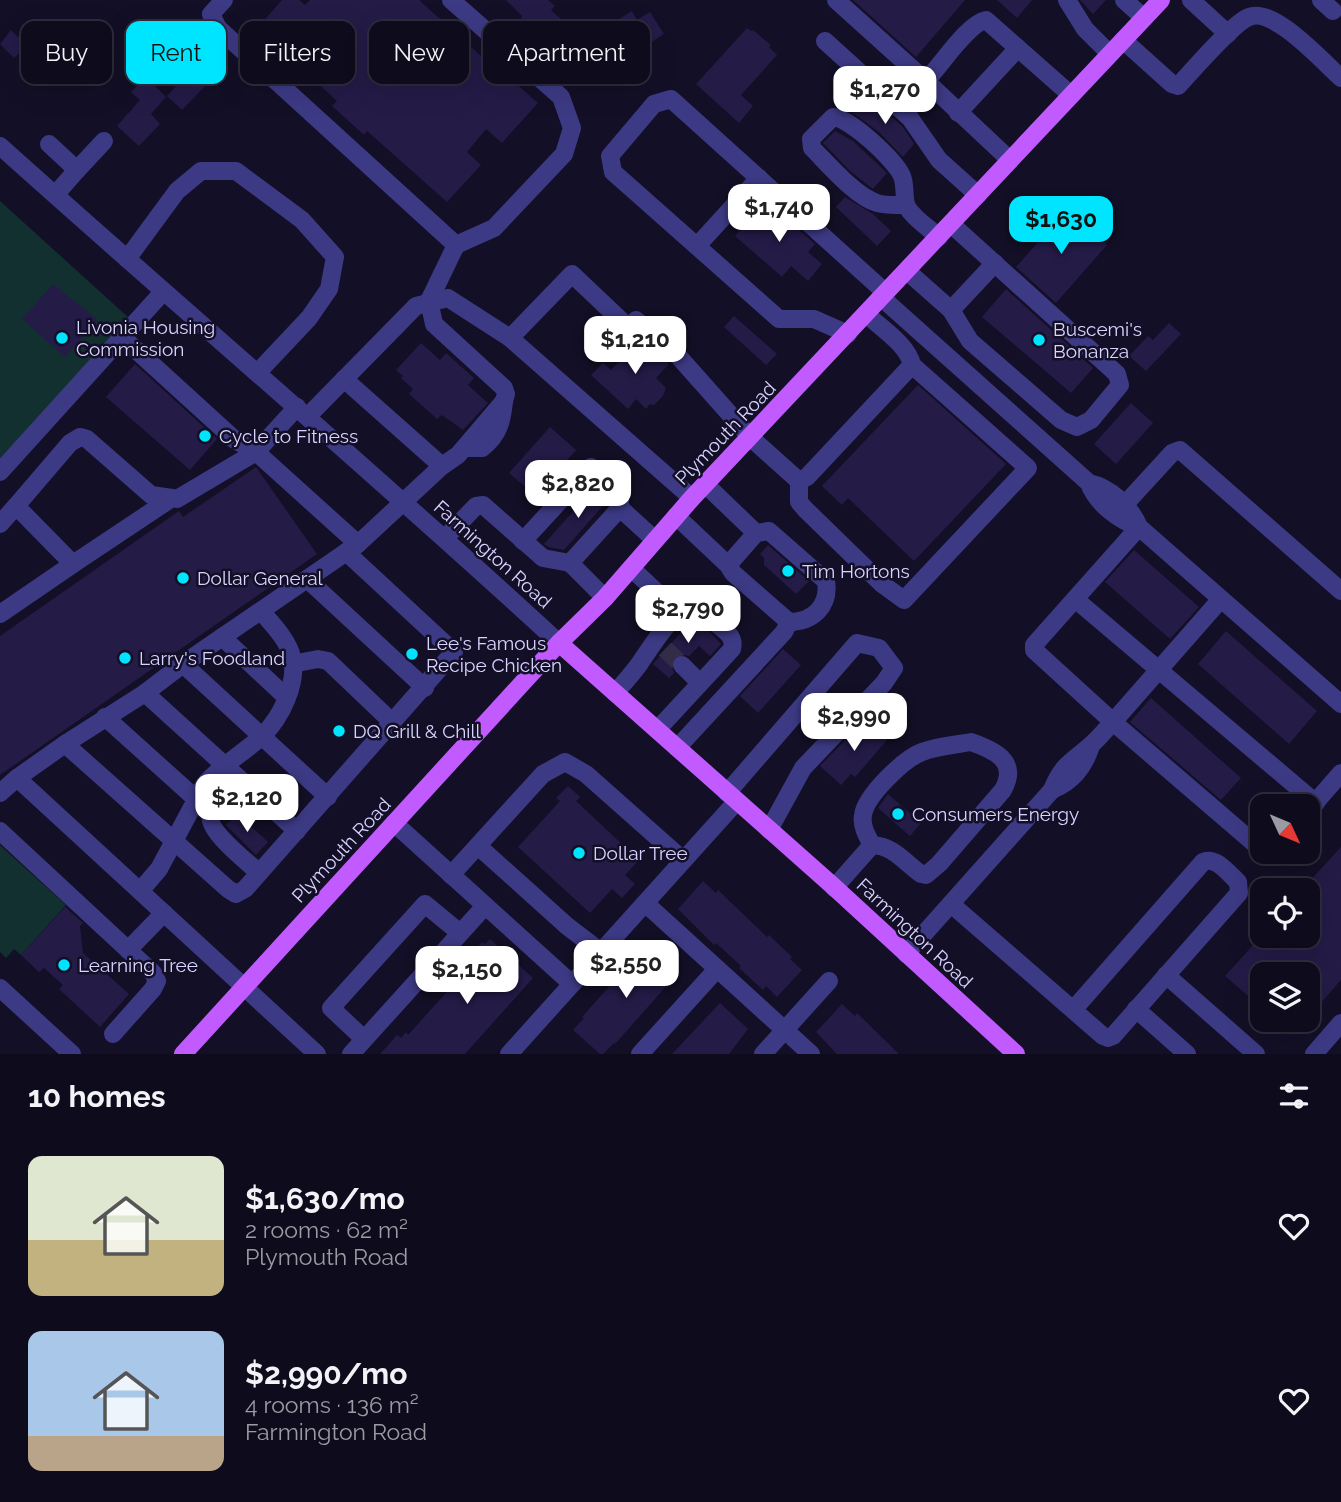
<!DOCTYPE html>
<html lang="en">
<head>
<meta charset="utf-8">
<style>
	body { margin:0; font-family:Raleway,sans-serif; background:#1c1929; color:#f1f3f6; height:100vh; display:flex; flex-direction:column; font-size:26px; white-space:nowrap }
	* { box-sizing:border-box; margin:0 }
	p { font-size:23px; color:#9b9ba3 }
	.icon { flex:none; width:38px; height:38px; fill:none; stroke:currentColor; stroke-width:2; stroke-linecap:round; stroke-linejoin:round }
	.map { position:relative; height:1054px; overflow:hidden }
	.sheet { display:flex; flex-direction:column; background:#0e0b1c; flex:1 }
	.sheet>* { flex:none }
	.top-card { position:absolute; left:21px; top:21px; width:700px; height:63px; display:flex; gap:14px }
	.needle { width:46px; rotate:134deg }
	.buttons { position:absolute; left:1250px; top:794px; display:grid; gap:14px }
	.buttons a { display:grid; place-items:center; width:70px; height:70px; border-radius:14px; background:#0e0b1c; box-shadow:0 7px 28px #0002,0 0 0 2px #2e2b3b; font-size:35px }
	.price { position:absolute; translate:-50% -60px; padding:0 16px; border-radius:14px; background:#fff; color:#222; font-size:23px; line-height:46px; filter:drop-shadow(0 2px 4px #0008) }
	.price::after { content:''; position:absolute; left:50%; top:42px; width:21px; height:16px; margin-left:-10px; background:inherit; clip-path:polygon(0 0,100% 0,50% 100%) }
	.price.current { background:#00e5ff; color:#111 }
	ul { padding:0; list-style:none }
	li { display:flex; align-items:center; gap:21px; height:175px; padding:0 28px }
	li span { display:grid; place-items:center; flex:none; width:196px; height:140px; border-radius:14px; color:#555 }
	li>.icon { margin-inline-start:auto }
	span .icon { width:84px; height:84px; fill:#fffc; stroke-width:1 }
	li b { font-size:30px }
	h2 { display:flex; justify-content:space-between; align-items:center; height:84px; padding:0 28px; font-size:30px }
	.chip { padding:0 24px; border-radius:14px; background:#0e0b1c; box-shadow:0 7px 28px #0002,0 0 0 2px #2e2b3b; font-size:24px; line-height:63px }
	.chip.current { background:#00e5ff; color:#111 }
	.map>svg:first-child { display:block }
</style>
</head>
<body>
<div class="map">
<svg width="1341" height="1054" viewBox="0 0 1341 1054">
	<rect width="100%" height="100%" fill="#130f26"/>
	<!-- green -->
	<g fill="#12302f">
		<path d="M 0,201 L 129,318 L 0,460 Z"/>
		<path d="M 0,845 L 66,905 L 21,955 L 14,949 L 6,958 L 0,952 Z"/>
	</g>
	<!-- building -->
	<g fill="#241b47">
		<path d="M 282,0 L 299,0 L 305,5 L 310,0 L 419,0 L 511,83 L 513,81 L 538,103 L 502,143 L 486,129 L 467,152 L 481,165 L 447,202 L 367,131 L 364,135 L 332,106 L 337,101 L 281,50 L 279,53 L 255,31 Z"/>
		<path d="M 506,0 L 548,0 L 555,6 L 551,10 L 561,19 L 543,39 L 521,18 L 522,16 Z"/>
		<path d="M 853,0 L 965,0 L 916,57 Z"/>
		<path d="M 997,0 L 1032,0 L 1017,18 Z"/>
		<path d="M 1080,0 L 1106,0 L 1093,14 Z"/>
		<path d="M 632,11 L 637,20 L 650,12 L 664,34 L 638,51 L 619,19 Z"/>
		<path d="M 579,22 L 595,24 L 593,34 L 615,38 L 611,65 L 574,60 Z"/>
		<path d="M 747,28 L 752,31 L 753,30 L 771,45 L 769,47 L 777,55 L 741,95 L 753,106 L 739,123 L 696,84 Z"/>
		<path d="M 11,30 L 24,43 L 32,35 L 51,53 L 41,64 L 24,48 L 14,58 L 0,44 Z"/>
		<path d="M 191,70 L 206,85 L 182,110 L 167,96 Z"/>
		<path d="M 146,77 L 166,97 L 151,114 L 160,124 L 139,146 L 117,126 L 140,100 L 131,92 Z"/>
		<path d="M 868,97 L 903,127 L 914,144 L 903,157 L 879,132 L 853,113 Z"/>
		<path d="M 835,131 L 853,141 L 887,173 L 873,189 L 850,171 L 823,143 Z"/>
		<path d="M 845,197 L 873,214 L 891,231 L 877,246 L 836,207 Z"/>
		<path d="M 773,207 L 815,244 L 808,252 L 822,264 L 808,281 L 791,266 L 782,277 L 735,236 L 760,208 L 767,214 Z"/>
		<path d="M 1067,210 L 1107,245 L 1056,303 L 1016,267 Z"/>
		<path d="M 53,284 L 98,320 L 65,357 L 22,319 Z"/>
		<path d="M 1006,289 L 1093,368 L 1071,393 L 982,317 Z"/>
		<path d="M 734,316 L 777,354 L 766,365 L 724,327 Z"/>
		<path d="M 1169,323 L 1181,334 L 1146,371 L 1129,356 L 1148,336 L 1153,340 Z"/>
		<path d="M 640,338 L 669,364 L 656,378 L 666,388 L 663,396 L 654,405 L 650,404 L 646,409 L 636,399 L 628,409 L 591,375 L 603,363 L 611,370 Z"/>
		<path d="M 421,343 L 440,360 L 446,353 L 474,378 L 468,385 L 488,403 L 463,430 L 442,415 L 437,419 L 409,394 L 413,389 L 401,378 L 403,376 L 396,370 Z"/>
		<path d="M 135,364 L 217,439 L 190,470 L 106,397 Z"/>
		<path d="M 918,385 L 1006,464 L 914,561 L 848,498 L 842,505 L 822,486 Z"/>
		<path d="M 1131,403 L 1153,423 L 1116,464 L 1094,444 Z"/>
		<path d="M 550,427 L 576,450 L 536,496 L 509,473 Z"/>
		<path d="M 256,467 L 317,554 L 0,775 L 0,636 L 179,511 L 183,517 Z"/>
		<path d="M 596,486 L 609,495 L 609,499 L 564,550 L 548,547 L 544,544 Z"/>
		<path d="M 768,545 L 809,581 L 796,594 L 764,565 L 764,558 L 760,554 Z"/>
		<path d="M 1134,550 L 1199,607 L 1170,639 L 1105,582 Z"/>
		<path d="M 711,599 L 728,614 L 726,617 L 719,614 L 712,616 L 713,609 L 709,601 Z"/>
		<path d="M 694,618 L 702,621 L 708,619 L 708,630 L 721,644 L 710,656 L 699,646 L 689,656 L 680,654 L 675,657 L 671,663 L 674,673 L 669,678 L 653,664 Z"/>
		<path d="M 1226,631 L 1317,711 L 1289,744 L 1198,664 Z"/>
		<path d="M 783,649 L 801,665 L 758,713 L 740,696 Z"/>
		<path d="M 1151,698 L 1241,778 L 1221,800 L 1130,722 Z"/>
		<path d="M 865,720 L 887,740 L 855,777 L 851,774 L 841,785 L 820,766 Z"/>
		<path d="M 568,786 L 580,797 L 576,801 L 639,860 L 625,875 L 635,884 L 622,898 L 612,889 L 590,913 L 518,847 L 560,801 L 556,798 Z"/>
		<path d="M 888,794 L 921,823 L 910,836 L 878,808 Z"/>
		<path d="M 237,814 L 268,842 L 256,855 L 226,825 Z"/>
		<path d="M 1341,847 L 1341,980 L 1307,1019 L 1307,975 L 1262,975 L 1262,1008 L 1225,976 L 1261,936 L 1307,936 L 1307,884 Z"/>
		<path d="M 703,881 L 716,893 L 718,890 L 767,937 L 769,935 L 792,957 L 790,959 L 802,970 L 777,997 L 766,986 L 763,990 L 739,968 L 741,966 L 716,943 L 714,945 L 678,909 Z"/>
		<path d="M 65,907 L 83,923 L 80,926 L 83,953 L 129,994 L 100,1027 L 59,989 L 63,985 L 44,968 L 39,972 L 21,955 Z"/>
		<path d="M 490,939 L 533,978 L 465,1054 L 380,1054 L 397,1035 L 401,1038 L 406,1032 L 408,1035 L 463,974 L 460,971 L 472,959 L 469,957 L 482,942 L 485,944 Z"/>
		<path d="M 651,943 L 679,968 L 668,980 L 670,982 L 615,1044 L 614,1043 L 603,1054 L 600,1054 L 573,1030 L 584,1018 L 582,1017 L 615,980 Z"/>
		<path d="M 720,1003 L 748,1029 L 729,1054 L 672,1054 Z"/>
		<path d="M 842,1004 L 855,1016 L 857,1013 L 899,1054 L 837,1054 L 816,1032 Z"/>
		<path d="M 1276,1020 L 1306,1020 L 1293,1035 Z"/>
	</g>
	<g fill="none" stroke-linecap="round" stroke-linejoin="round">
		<!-- minor-tunnel -->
		<path stroke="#312d47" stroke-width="18" stroke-dasharray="18 9" stroke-linecap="butt" d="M 665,649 L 682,665"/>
		<!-- minor -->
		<g stroke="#3d3a85" stroke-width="18">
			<path d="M 224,0 L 211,14 L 218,28 L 456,245"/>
			<path d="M 836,0 L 928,83"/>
			<path d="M 1067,0 L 1085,29 L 1110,54"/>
			<path d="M 1124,0 L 1144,18"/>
			<path d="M 1191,0 L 1228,34"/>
			<path d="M 1321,0 L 1333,11"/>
			<path d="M 1123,40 L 1172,84 L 1178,86 C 1192,71 1233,23 1249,17 C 1273,6 1323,62 1341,78"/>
			<path d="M 825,41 L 910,118 L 939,160 L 978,195"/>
			<path d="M 958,113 L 1018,48"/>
			<path d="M 49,144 L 77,170 L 55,195"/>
			<path d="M 0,146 C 186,313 376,474 559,643"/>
			<path d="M 1010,160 L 928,83 L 930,76 C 943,62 969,23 986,20 L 1071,95"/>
			<path d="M 77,170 L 104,141"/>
			<path d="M 906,205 C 896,205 887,206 877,203 C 855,196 829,165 812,148 L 811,139 L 833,117 C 850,118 895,160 902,176 C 906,186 903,198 907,207 C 914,219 929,228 939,237"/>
			<path d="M 697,246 L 759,178"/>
			<path d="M 127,259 L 177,191 L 201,171 L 236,171 L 302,220 L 335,257 L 329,289 L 309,318 L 258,372"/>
			<path d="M 907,271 L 951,310 L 970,341 L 1061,420 L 1077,427 L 1091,420 L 1120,385 L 1117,374 L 951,224"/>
			<path d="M 882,298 L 1089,483 C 1096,503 1119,521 1139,527 C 1131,507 1110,487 1089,483"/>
			<path d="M 951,310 L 995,263"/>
			<path d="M 848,334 L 814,319 L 779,319 L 613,172 L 610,156 L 654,104 L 671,99 L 886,293"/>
			<path d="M 123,338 L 235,440 L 256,452 L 297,407"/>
			<path d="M 344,379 L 442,466"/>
			<path d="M 308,416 L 416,306 L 448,298 L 510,338"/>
			<path d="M 464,448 L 482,448 C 499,435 502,421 504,401"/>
			<path d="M 0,472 L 163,292"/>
			<path d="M 799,481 L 799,502 L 805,509 L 882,584 L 904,600 L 1028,468 L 912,365"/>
			<path d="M 706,485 L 756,533"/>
			<path d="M 692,498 L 510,338 L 572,274 L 629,328 L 636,320 L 679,357 L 751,438 L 799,481 L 807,477 L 912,365 C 908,345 880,327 866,314"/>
			<path d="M 16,506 L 70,443 L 80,437 L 87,439 L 151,495 L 172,498"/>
			<path d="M 1116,514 L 1172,453 L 1180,450 L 1341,591"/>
			<path d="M 676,516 L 728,565 L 733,573 L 789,622 C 813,622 830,606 826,581 L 769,531 L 756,533 L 728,565"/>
			<path d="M 0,524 L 16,506 L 73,564 L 172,498 L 177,499 L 256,452 L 358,544"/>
			<path d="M 445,538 L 476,506 L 483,505 L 543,558 L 570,563 L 620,508 L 655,540"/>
			<path d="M 523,541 L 591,467 L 620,490 L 620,508"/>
			<path d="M 570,563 L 605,598"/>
			<path d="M 631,568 L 679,613"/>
			<path d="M 307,579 L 425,688"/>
			<path d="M 1075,599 L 1316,803"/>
			<path d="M 1221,599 L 1113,722 L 1034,650 L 1034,645 L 1139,527 L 1341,704"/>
			<path d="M 0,614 L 73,564"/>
			<path d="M 222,637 L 286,697"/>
			<path d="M 183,664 L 328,797"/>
			<path d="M 292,664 L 318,659 L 328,661 L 393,723"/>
			<path d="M 682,665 L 700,683"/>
			<path d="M 145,693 L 297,831"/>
			<path d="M 615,693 C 624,683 633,673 640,663 C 655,641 668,619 691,604 L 702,610"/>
			<path d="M 105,717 L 195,798"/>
			<path d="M 657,730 L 732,649 C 735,637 727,632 718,625"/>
			<path d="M 971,742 C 994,750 1019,761 1003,790 L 939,864 L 926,875 L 921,874 C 904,862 894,846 872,845 C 867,836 861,826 863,815 C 866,795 904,759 922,752 C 937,746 955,745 971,742 Z"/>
			<path d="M 65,744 L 228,889 L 236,894 L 245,889 L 454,652 L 346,552"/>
			<path d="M 1091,746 C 1084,767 1073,781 1052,790 C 1063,762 1074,761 1093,743 C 1100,737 1106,729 1113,722 L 1262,850"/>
			<path d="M 677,748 L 784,632 L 789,622"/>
			<path d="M 242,781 C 232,791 217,800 211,814 C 205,830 248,862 259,873"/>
			<path d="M 0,793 L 17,778"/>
			<path d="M 727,793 L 857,643 L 879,648 L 894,668 L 884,683 L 803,768 L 769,830"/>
			<path d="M 1307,812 L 1341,773"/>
			<path d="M 394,823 L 572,984"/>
			<path d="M 0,831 L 153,973 L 157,981 L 153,989 L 113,1034"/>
			<path d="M 478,846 L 567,926 L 601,952"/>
			<path d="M 451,875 L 543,774 L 565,762 L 586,774 L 683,860"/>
			<path d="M 834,888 L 872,845"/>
			<path d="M 140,891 L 159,869 L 204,785 C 221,765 244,753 262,736 C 281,718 298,683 292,657 C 288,640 272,624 261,611"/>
			<path d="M 645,903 L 811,1054"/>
			<path d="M 951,904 L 1103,1036 L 1108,1038 L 1113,1036 L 1239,893 L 1238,882 C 1228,873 1216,856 1203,862 L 1073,1010"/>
			<path d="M 128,950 L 164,913"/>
			<path d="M 906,954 L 1052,790"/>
			<path d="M 1166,975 L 1256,1054"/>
			<path d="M 0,988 L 72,1054"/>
			<path d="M 1136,1009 L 1187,1054"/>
			<path d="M 364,1039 L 331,1008 L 425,904 L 460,933"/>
			<path d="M 317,1054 L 17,778 L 65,744 L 145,693 L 183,664 L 358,544 L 442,466 L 458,455 L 504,401 L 506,394 L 504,388 L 434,324 L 429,301 L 456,245 L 494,228 L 564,154 L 572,128 L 561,97 L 451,0"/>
			<path d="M 351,1054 L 485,906"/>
			<path d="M 509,1054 L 737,801"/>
			<path d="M 640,1054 L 717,969"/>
			<path d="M 763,1054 L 829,981"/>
			<path d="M 1314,1054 L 1341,1023"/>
		</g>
		<!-- major -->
		<g stroke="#c25bff" stroke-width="18">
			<path d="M 559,643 L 833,886 L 1016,1054"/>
			<path d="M 183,1054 L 559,643 L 605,598 L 692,498 L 1161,0"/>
		</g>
	</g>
	<!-- markers -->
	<g fill="#00e5ff" stroke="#130f26" stroke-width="2.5">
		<circle cx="62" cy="338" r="7"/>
		<circle cx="1039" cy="340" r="7"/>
		<circle cx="205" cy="436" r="7"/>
		<circle cx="788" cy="571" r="7"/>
		<circle cx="183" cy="578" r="7"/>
		<circle cx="412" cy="654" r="7"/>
		<circle cx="125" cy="658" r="7"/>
		<circle cx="339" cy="731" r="7"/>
		<circle cx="898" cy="814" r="7"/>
		<circle cx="579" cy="853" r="7"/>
		<circle cx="64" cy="965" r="7"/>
	</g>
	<g text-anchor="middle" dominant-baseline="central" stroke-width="5" stroke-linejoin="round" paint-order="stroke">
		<!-- poi labels -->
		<g font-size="19" fill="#d9d4ff" stroke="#130f26" text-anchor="start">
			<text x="76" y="327">Livonia Housing<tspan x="76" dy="22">Commission</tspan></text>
			<text x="1053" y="329">Buscemi's<tspan x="1053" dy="22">Bonanza</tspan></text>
			<text x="219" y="436">Cycle to Fitness</text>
			<text x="802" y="571">Tim Hortons</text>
			<text x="197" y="578">Dollar General</text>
			<text x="426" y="643">Lee's Famous<tspan x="426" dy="22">Recipe Chicken</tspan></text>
			<text x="139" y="658">Larry's Foodland</text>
			<text x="353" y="731">DQ Grill &amp; Chill</text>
			<text x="912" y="814">Consumers Energy</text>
			<text x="593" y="853">Dollar Tree</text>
			<text x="78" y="965">Learning Tree</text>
		</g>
		<!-- street labels -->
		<g font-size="19" fill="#d9d4ff" stroke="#130f26">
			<text transform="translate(725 433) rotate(-46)">Plymouth Road</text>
			<text transform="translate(493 554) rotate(42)">Farmington Road</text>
			<text transform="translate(341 850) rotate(-47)">Plymouth Road</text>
			<text transform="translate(915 933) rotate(43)">Farmington Road</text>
		</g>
	</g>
</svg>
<div class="buttons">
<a><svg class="needle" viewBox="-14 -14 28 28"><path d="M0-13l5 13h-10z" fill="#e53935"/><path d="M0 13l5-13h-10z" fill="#9b9ba3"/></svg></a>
<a><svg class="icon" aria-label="locate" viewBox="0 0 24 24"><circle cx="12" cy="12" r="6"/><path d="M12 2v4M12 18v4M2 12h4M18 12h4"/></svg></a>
<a><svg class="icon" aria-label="layers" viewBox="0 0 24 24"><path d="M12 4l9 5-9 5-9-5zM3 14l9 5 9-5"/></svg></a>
</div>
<b class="price" style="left:885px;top:126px">$1,270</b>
<b class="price" style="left:779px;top:244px">$1,740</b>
<b class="price current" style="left:1061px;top:256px">$1,630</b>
<b class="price" style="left:635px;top:376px">$1,210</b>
<b class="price" style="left:578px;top:520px">$2,820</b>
<b class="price" style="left:688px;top:645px">$2,790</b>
<b class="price" style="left:854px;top:753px">$2,990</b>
<b class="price" style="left:247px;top:834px">$2,120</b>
<b class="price" style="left:626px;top:1000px">$2,550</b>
<b class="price" style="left:467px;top:1006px">$2,150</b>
<div class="top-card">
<a class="chip">Buy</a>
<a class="chip current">Rent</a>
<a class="chip">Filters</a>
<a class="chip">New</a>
<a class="chip">Apartment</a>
</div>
</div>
<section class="sheet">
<h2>10 homes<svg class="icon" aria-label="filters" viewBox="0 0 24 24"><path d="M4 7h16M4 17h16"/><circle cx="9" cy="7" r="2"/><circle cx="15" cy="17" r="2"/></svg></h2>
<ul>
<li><span style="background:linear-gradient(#dfe7d0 60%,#c2b280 0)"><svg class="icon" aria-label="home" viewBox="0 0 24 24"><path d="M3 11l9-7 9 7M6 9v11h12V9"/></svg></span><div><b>$1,630/mo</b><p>2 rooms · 62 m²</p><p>Plymouth Road</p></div><svg class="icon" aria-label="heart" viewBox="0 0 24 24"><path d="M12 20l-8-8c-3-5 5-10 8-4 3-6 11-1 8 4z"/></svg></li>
<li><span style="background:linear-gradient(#a9c7e8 75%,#b9a48a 0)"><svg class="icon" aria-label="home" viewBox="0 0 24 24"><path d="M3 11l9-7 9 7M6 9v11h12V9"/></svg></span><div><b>$2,990/mo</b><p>4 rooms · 136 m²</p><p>Farmington Road</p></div><svg class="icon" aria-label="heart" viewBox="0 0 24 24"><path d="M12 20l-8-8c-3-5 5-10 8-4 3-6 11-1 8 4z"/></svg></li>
</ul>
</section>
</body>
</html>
